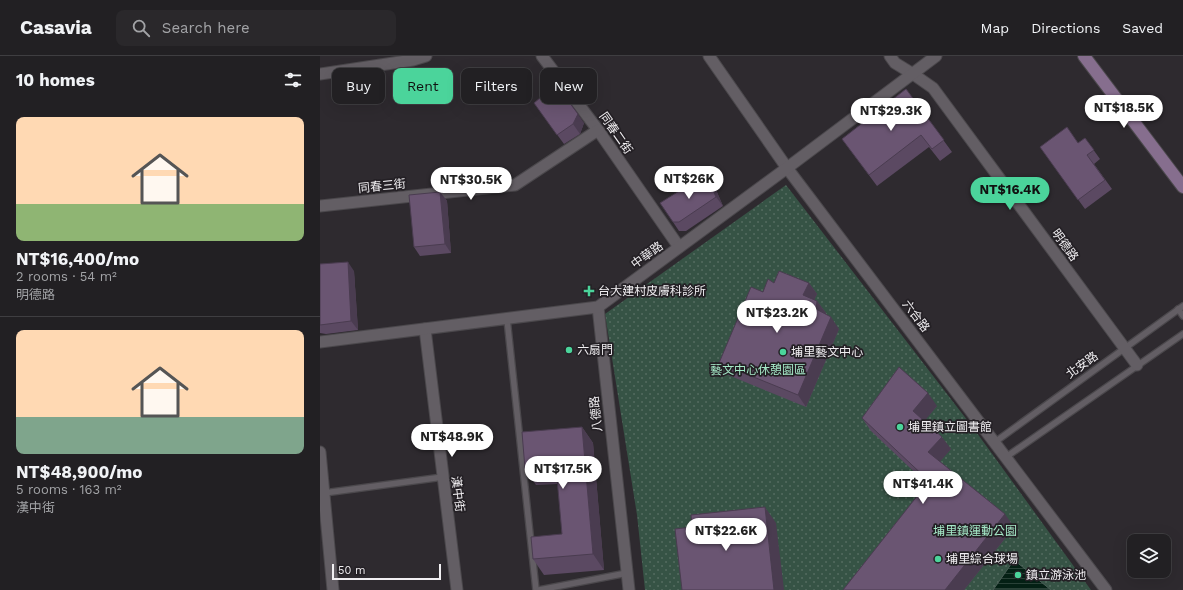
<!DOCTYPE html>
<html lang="en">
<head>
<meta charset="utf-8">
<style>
	body { margin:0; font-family:"Work Sans","Noto Sans TC",sans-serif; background:#2a282b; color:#f1f3f6; height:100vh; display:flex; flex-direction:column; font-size:15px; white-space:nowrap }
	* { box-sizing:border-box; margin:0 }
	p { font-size:13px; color:#a2a3a6 }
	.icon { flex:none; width:22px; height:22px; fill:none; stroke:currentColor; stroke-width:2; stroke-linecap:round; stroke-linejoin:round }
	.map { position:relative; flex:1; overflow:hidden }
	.panel { display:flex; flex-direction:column; background:#222023; width:320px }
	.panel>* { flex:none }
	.hud { position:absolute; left:12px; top:12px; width:380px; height:36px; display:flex; gap:8px }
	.tools { position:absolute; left:807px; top:478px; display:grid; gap:8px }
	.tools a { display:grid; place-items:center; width:44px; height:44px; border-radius:8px; background:#222023; box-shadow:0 4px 16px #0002,0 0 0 1px #3f3e41; font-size:20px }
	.scale { position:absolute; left:12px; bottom:10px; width:109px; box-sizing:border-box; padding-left:4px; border:2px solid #f1eff2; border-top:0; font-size:11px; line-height:14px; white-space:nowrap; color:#f1eff2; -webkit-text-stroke:3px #242025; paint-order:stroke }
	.price { position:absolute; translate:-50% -34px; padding:0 9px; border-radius:14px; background:#fff; color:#222; font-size:13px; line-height:26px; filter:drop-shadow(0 1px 2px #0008) }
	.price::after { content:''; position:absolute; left:50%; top:24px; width:12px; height:9px; margin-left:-6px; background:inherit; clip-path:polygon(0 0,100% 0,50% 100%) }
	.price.selected { background:#4bd49b; color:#111 }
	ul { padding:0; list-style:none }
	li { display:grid; align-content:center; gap:8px; height:212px; padding:0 16px }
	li+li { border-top:1px solid #3f3e41 }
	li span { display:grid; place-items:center; height:124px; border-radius:8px; color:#555 }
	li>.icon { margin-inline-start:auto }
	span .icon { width:72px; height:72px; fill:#fffc; stroke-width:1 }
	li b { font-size:17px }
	h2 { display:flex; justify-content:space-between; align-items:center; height:48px; padding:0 16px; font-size:17px }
	.chip { padding:0 14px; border-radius:8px; background:#222023; box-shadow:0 4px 16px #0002,0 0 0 1px #3f3e41; font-size:14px; line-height:36px }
	.chip.selected { background:#4bd49b; color:#111 }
	header { display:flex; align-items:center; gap:24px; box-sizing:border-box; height:56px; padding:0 20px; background:#222023; border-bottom:1px solid #3f3e41 }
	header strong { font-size:19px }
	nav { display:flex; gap:22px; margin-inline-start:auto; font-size:14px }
	.search { width:280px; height:36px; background:#2a282b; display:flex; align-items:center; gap:10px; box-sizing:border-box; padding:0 14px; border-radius:8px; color:#a2a3a6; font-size:15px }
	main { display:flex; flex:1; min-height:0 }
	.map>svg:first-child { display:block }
</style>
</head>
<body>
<header>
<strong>Casavia</strong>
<div class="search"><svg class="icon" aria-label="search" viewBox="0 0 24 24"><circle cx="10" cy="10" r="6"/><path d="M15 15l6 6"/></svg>Search here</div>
<nav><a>Map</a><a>Directions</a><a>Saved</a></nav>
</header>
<main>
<section class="panel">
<h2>10 homes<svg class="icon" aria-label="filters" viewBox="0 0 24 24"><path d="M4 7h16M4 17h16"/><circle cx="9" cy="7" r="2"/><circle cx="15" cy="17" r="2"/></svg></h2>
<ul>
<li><span style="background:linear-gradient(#ffd9b3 70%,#8fb573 0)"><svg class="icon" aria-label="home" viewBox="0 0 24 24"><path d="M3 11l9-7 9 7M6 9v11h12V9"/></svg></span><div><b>NT$16,400/mo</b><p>2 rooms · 54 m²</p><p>明德路</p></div></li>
<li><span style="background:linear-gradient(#ffd9b3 70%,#7fa58c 0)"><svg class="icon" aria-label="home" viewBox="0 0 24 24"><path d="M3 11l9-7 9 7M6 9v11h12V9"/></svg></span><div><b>NT$48,900/mo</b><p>5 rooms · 163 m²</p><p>漢中街</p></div></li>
</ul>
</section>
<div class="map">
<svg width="863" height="534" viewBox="0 0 863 534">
	<defs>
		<pattern id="park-dots" width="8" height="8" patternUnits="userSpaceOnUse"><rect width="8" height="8" fill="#365345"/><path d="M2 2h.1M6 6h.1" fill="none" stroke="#546c60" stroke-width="1.8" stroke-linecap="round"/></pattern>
		<pattern id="water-rules" width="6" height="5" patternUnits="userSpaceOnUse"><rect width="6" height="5" fill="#042014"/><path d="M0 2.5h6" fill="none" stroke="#294137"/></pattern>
	</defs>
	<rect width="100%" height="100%" fill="#2e2a2f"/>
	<!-- park -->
	<path fill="url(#park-dots)" d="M 466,129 L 654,373 L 771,534 L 325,534 L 317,459 L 285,258 Z"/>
	<!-- water -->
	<path fill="url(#water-rules)" stroke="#4b5e57" d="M 694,504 L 731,534 L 673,534 Z"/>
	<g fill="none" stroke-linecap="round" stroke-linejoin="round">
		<!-- lane casing -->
		<g stroke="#4b484c" stroke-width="8">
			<g id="lane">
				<path d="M 858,253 L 863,260"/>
				<path d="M 187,263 L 216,534"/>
				<path d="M 675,386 L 863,250"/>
				<path d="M 686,401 L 863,278"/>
				<path d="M 4,437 L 123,421"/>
				<path d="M 219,534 L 307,517"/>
			</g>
		</g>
		<!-- street casing -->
		<g stroke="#4b484c" stroke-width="13">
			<g id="street">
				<path d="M 222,0 L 278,74 L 359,191"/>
				<path d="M 389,0 L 467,112 L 786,534"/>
				<path d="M 570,0 L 575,7 L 593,18 L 613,32 L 817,309"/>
				<path d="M 0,18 L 93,4 L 106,0"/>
				<path d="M 0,150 L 195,129 L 278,74"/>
				<path d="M 278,251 L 309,534"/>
				<path d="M 105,273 L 137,534"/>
				<path d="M 0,286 L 278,251 L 467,112 L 616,0"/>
				<path d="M 0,396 L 13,534"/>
			</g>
		</g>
		<!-- secondary casing -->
		<g stroke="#4b484c" stroke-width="14">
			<path id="secondary" d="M 764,0 L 863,131"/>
		</g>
		<!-- lane -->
		<use href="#lane" stroke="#635e64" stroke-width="5.5"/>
		<!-- street -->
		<use href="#street" stroke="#635e64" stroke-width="11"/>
		<!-- secondary -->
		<use href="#secondary" stroke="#866e8e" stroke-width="12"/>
	</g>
	<!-- wall -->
	<g fill="#5b4962">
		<path d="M 586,33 L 632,96 L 620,105 L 609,91 L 557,130 L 522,83 Z"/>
		<path d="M 214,47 L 264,67 L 260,78 L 244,88 Z"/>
		<path d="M 765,82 L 780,103 L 774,108 L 792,133 L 765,153 L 720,91 L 758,87 Z"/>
		<path d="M 393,127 L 403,150 L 366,175 L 359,175 L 353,166 Z"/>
		<path d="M 120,136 L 127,145 L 131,197 L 100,200 L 94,191 Z"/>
		<path d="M 0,208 L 34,215 L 38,274 L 6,278 L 0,277 Z"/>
		<path d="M 489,227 L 497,238 L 494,244 L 497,245 L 506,257 L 505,258 L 519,273 L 486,351 L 408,319 L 399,307 L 443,236 Z"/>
		<path d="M 617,350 L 604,365 L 631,393 L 619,406 L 694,471 L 644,534 L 523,534 L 607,428 L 551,375 L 542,362 Z"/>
		<path d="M 262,371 L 273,387 L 284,514 L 224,519 L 213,503 L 242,478 L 238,428 L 216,429 L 205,413 Z"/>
	</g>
	<!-- shaded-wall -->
	<g fill="#4a3c50">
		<path d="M 258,58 L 264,67 L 260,78 L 253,68 Z"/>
		<path d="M 386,118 L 393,127 L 403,150 L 396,141 Z"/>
		<path d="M 120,136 L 127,145 L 131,197 L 125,188 Z"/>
		<path d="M 28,206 L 34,215 L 38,274 L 31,265 Z"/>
		<path d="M 489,227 L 497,238 L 491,251 L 483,239 Z"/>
		<path d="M 497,245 L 506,257 L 504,265 L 496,253 Z"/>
		<path d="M 511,261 L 519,273 L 486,351 L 478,339 Z"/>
		<path d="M 608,337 L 617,350 L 602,368 L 593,355 Z"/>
		<path d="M 262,371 L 273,387 L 284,514 L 273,498 Z"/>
		<path d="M 622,381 L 631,393 L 617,409 L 608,396 Z"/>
		<path d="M 445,451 L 456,467 L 464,534 L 454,534 Z"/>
		<path d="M 685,458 L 694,471 L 644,534 L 625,534 Z"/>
	</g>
	<!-- building -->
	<g fill="#6a5572" stroke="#4a3c50">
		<path d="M 237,30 L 258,58 L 253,68 L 237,79 L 214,47 L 227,36 Z"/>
		<path d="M 586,33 L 624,84 L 612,93 L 601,79 L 549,119 L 522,83 Z"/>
		<path d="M 747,71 L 758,87 L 765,82 L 774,94 L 767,99 L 785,124 L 758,144 L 720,91 Z"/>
		<path d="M 386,118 L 396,141 L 359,166 L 353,166 L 340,147 Z"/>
		<path d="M 120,136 L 125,188 L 94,191 L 89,139 Z"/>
		<path d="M 28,206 L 31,265 L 0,269 L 0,208 Z"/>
		<path d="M 459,215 L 489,227 L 483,239 L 497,245 L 496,253 L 511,261 L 478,339 L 399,307 L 431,231 L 443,236 L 448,223 L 454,227 Z"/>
		<path d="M 579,311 L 608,337 L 593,355 L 622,381 L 608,396 L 685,458 L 625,534 L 523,534 L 609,425 L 542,362 Z"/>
		<path d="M 262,371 L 273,498 L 213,503 L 211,481 L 242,478 L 236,411 L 205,413 L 202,376 Z"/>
		<path d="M 445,451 L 454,534 L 362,534 L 355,473 L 372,471 L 371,459 Z"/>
	</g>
	<!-- markers -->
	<g fill="#4bd49b" stroke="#242025" stroke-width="1.5">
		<path d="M267 229h4v4h4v4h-4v4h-4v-4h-4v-4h4z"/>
		<circle cx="249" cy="294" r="4"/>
		<circle cx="463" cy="296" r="4"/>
		<circle cx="580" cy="371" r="4"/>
		<circle cx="618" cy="503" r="4"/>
		<circle cx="698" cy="519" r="4"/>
	</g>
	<g text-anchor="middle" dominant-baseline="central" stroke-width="3.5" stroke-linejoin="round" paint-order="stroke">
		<!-- street labels -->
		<g font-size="12" fill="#f1eff2" stroke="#242025">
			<text transform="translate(296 77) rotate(55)">同春二街</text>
			<text transform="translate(62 130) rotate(-6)">同春三街</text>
			<text transform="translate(745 189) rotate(54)">明德路</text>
			<text transform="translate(327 199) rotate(-36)">中華路</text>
			<text transform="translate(596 260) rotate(53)">六合路</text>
			<text transform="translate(762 309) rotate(-36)">北安路</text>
			<text transform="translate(276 358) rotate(-96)">八德路</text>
			<text transform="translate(138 438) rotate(83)">漢中街</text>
		</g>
		<!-- poi labels -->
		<g font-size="12" fill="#f1eff2" stroke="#242025" text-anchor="start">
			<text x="278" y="235">台大建村皮膚科診所</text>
			<text x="257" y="294">六扇門</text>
			<text x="471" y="296">埔里藝文中心</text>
			<text x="588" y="371">埔里鎮立圖書館</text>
			<text x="626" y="503">埔里綜合球場</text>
			<text x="706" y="519">鎮立游泳池</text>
		</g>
		<!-- park labels -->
		<g font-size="12" fill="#a5e8c7" stroke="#242025">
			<text x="438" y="314">藝文中心休憩園區</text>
			<text x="655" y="475">埔里鎮運動公園</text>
		</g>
	</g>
</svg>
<div class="tools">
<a><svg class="icon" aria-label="layers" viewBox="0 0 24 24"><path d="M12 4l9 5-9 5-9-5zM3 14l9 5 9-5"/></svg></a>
</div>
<div class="scale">50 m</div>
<b class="price" style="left:804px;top:73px">NT$18.5K</b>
<b class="price" style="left:571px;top:76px">NT$29.3K</b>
<b class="price" style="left:369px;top:144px">NT$26K</b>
<b class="price" style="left:151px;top:145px">NT$30.5K</b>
<b class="price selected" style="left:690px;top:155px">NT$16.4K</b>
<b class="price" style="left:457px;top:278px">NT$23.2K</b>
<b class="price" style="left:132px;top:402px">NT$48.9K</b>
<b class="price" style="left:243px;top:434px">NT$17.5K</b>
<b class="price" style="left:603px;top:449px">NT$41.4K</b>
<b class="price" style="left:406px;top:496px">NT$22.6K</b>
<div class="hud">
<a class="chip">Buy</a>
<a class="chip selected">Rent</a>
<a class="chip">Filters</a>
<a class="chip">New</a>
</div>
</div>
</main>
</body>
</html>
